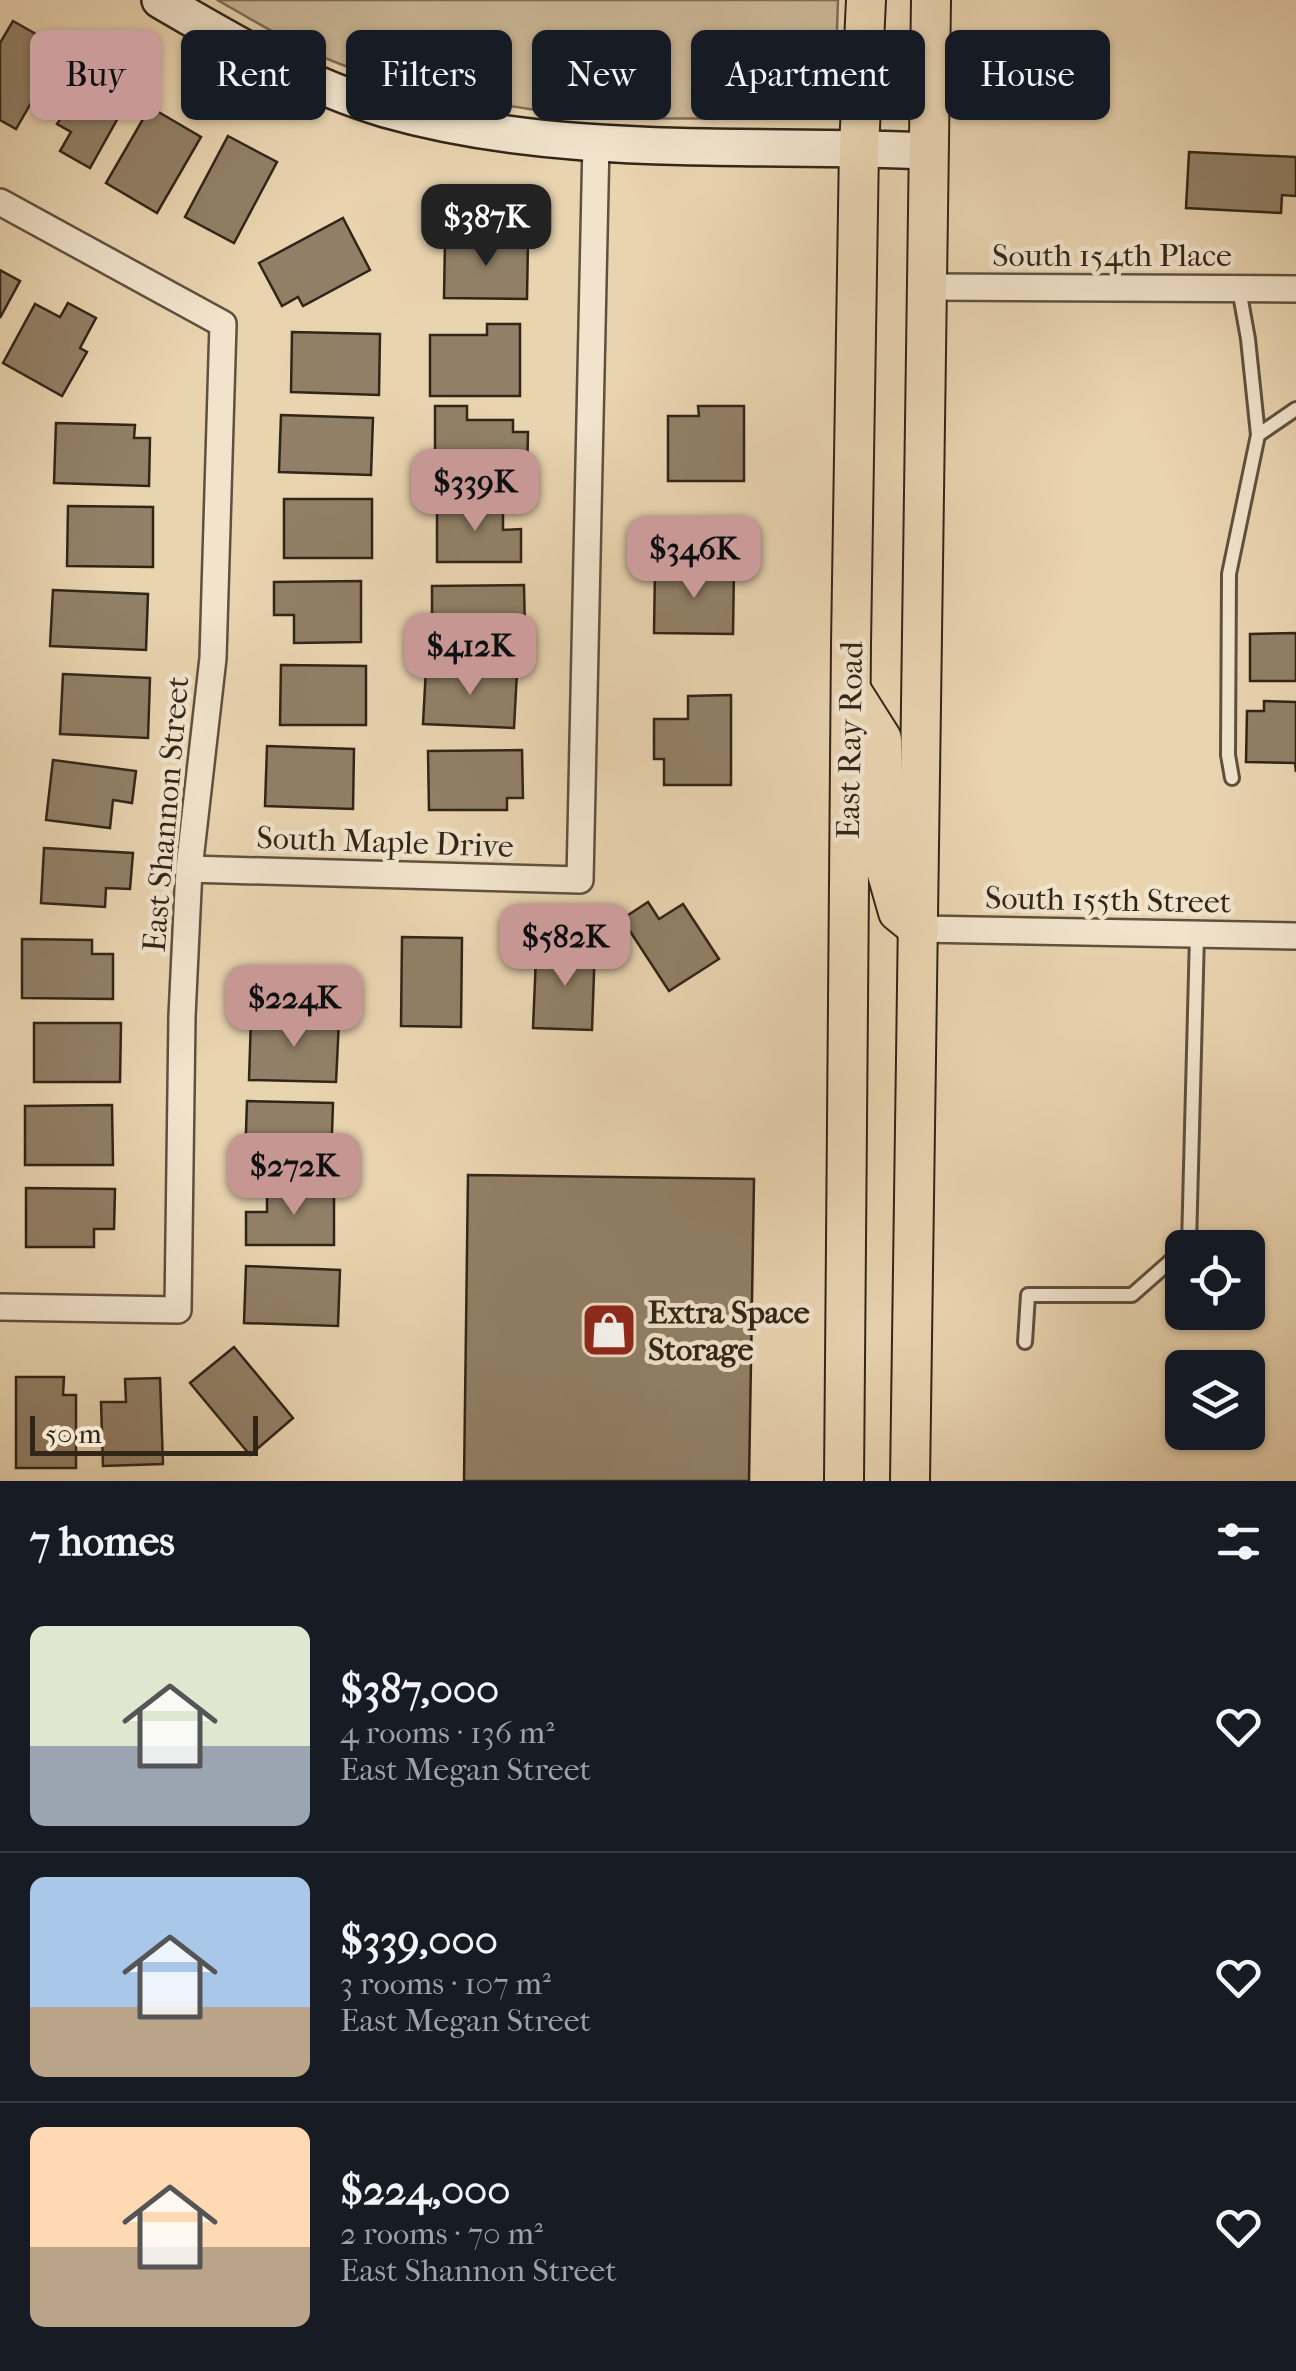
<!DOCTYPE html>
<html lang="en">
<head>
<meta charset="utf-8">
<style>
	body { margin:0; font-family:"IM FELL French Canon",serif; background:#20242c; color:#f1f3f6; height:100vh; display:flex; flex-direction:column; font-size:38px; white-space:nowrap }
	* { box-sizing:border-box; margin:0 }
	p { font-size:32px; color:#9ea1a6 }
	.icon { flex:none; width:55px; height:55px; fill:none; stroke:currentColor; stroke-width:2; stroke-linecap:round; stroke-linejoin:round }
	.map { position:relative; height:1481px; overflow:hidden }
	.side { display:flex; flex-direction:column; background:#171b24; flex:1 }
	.side>* { flex:none }
	.guide { position:absolute; left:30px; top:30px; width:1238px; height:90px; display:flex; gap:20px }
	.fabs { position:absolute; left:1165px; top:1230px; display:grid; gap:20px }
	.fabs a { display:grid; place-items:center; width:100px; height:100px; border-radius:15px; background:#171b24; box-shadow:0 2px 8px #0004; font-size:50px }
	.scale { position:absolute; left:30px; bottom:25px; width:228px; box-sizing:border-box; padding-left:10px; border:5px solid #312518; border-top:0; font-size:28px; line-height:35px; white-space:nowrap; color:#312518; -webkit-text-stroke:8px #f1e3cc; paint-order:stroke }
	.price { position:absolute; translate:-50% -85px; padding:0 22px; border-radius:20px; background:#c59692; color:#111; font-size:32px; line-height:65px; filter:drop-shadow(0 2px 5px #0008) }
	.price::after { content:''; position:absolute; left:50%; top:60px; width:30px; height:22px; margin-left:-15px; background:inherit; clip-path:polygon(0 0,100% 0,50% 100%) }
	.price.selected { background:#222; color:#fff }
	ul { padding:0; list-style:none }
	li { display:flex; align-items:center; gap:30px; height:250px; padding:0 30px }
	li+li { border-top:2px solid #363941 }
	li span { display:grid; place-items:center; flex:none; width:280px; height:200px; border-radius:15px; color:#555 }
	li>.icon { margin-inline-start:auto }
	span .icon { width:120px; height:120px; fill:#fffc; stroke-width:1 }
	li b { font-size:42px }
	h2 { display:flex; justify-content:space-between; align-items:center; height:120px; padding:0 30px; font-size:42px }
	.tag { padding:0 35px; border-radius:15px; background:#171b24; box-shadow:0 2px 8px #0004; font-size:35px; line-height:90px }
	.tag.selected { background:#c59692; color:#111 }
	.map>svg:first-child { display:block }
</style>
</head>
<body>
<div class="map">
<svg width="1296" height="1481" viewBox="0 0 1296 1481">
	<rect width="100%" height="100%" fill="#e9d4b0"/>
	<filter id="stains"><feTurbulence type="fractalNoise" baseFrequency=".002" numOctaves="4"/><feColorMatrix values="0 0 0 0 .2 0 0 0 0 .09 0 0 0 0 .02 0 0 0 .5 -.17"/></filter>
	<radialGradient id="worn" r=".72"><stop offset=".6" stop-color="#630" stop-opacity="0"/><stop offset="1" stop-color="#630" stop-opacity=".3"/></radialGradient>
	<!-- green -->
	<path fill="#cab696" stroke="#7e6e57" stroke-width="2.5" d="M 217,0 L 838,0 L 835,87 C 828,110 816,114 793,118 C 727,117 660,121 594,116 C 514,110 414,91 340,64 C 297,48 257,22 217,0 Z"/>
	<!-- building -->
	<g fill="#918067" stroke="#312518" stroke-width="2.5">
		<path d="M 13,21 L 62,49 L 16,129 L 0,120 L 0,43 Z"/>
		<path d="M 80,61 L 133,91 L 90,168 L 60,151 L 71,132 L 57,124 L 66,110 L 56,104 Z"/>
		<path d="M 150,107 L 201,137 L 157,213 L 106,183 Z"/>
		<path d="M 228,136 L 277,162 L 234,243 L 185,217 Z"/>
		<path d="M 1189,152 L 1296,157 L 1296,196 L 1282,195 L 1281,213 L 1186,208 Z"/>
		<path d="M 343,218 L 370,270 L 303,306 L 298,297 L 282,306 L 259,263 Z"/>
		<path d="M 445,240 L 528,240 L 527,299 L 444,298 Z"/>
		<path d="M 0,270 L 20,281 L 0,318 Z"/>
		<path d="M 68,303 L 96,318 L 80,348 L 87,352 L 62,396 L 3,363 L 35,304 L 60,317 Z"/>
		<path d="M 487,324 L 520,324 L 520,396 L 430,396 L 430,335 L 487,335 Z"/>
		<path d="M 292,332 L 380,334 L 379,395 L 291,392 Z"/>
		<path d="M 435,406 L 467,406 L 467,420 L 513,420 L 513,432 L 528,432 L 527,479 L 435,478 Z"/>
		<path d="M 698,406 L 744,406 L 744,481 L 668,481 L 668,416 L 699,416 Z"/>
		<path d="M 281,415 L 373,418 L 371,475 L 279,472 Z"/>
		<path d="M 56,423 L 135,425 L 134,438 L 150,438 L 149,486 L 54,483 Z"/>
		<rect x="284" y="499" width="88" height="59"/>
		<path d="M 437,502 L 503,502 L 503,530 L 521,529 L 521,562 L 437,562 Z"/>
		<path d="M 68,506 L 153,507 L 153,567 L 67,566 Z"/>
		<path d="M 655,568 L 734,569 L 733,634 L 654,633 Z"/>
		<path d="M 361,581 L 361,642 L 294,643 L 294,615 L 274,615 L 274,582 Z"/>
		<path d="M 524,585 L 525,634 L 503,635 L 503,644 L 432,645 L 432,586 Z"/>
		<path d="M 53,590 L 148,594 L 146,650 L 50,646 Z"/>
		<path d="M 1296,633 L 1296,681 L 1250,681 L 1250,634 Z"/>
		<path d="M 281,665 L 366,666 L 366,725 L 280,725 Z"/>
		<path d="M 426,668 L 517,672 L 514,728 L 423,724 Z"/>
		<path d="M 63,674 L 150,678 L 148,738 L 60,734 Z"/>
		<path d="M 731,695 L 731,785 L 664,785 L 664,759 L 654,759 L 654,719 L 688,719 L 688,696 Z"/>
		<path d="M 1264,701 L 1296,702 L 1296,772 L 1295,763 L 1246,762 L 1247,711 L 1264,711 Z"/>
		<path d="M 267,746 L 354,749 L 353,809 L 265,806 Z"/>
		<path d="M 522,750 L 523,798 L 507,798 L 507,810 L 429,810 L 428,751 Z"/>
		<path d="M 53,760 L 136,771 L 132,803 L 113,800 L 110,828 L 46,820 Z"/>
		<path d="M 44,848 L 133,853 L 130,889 L 106,888 L 105,907 L 41,903 Z"/>
		<path d="M 648,902 L 659,919 L 683,904 L 719,959 L 669,991 L 622,919 Z"/>
		<path d="M 402,937 L 462,938 L 461,1027 L 401,1026 Z"/>
		<path d="M 22,939 L 92,940 L 92,954 L 113,954 L 113,999 L 22,998 Z"/>
		<path d="M 562,944 L 595,945 L 592,1030 L 533,1028 L 536,957 L 562,958 Z"/>
		<path d="M 251,1018 L 339,1021 L 336,1082 L 249,1080 Z"/>
		<path d="M 34,1023 L 121,1023 L 120,1082 L 34,1082 Z"/>
		<path d="M 247,1101 L 333,1103 L 331,1164 L 245,1161 Z"/>
		<path d="M 112,1105 L 113,1165 L 25,1165 L 25,1106 Z"/>
		<path d="M 468,1175 L 754,1179 L 749,1481 L 464,1481 Z"/>
		<path d="M 334,1186 L 334,1245 L 246,1245 L 246,1212 L 267,1212 L 267,1187 Z"/>
		<path d="M 26,1188 L 115,1189 L 114,1229 L 94,1229 L 94,1247 L 26,1247 Z"/>
		<path d="M 246,1266 L 340,1270 L 338,1326 L 244,1323 Z"/>
		<path d="M 234,1347 L 293,1418 L 250,1455 L 190,1383 Z"/>
		<path d="M 16,1377 L 64,1377 L 63,1395 L 76,1395 L 76,1468 L 16,1468 Z"/>
		<path d="M 160,1378 L 163,1464 L 103,1466 L 101,1402 L 126,1402 L 125,1379 Z"/>
	</g>
	<g fill="none" stroke-linecap="round" stroke-linejoin="round">
		<!-- lane casing -->
		<g stroke="#5f513e" stroke-width="18">
			<g id="lane">
				<path d="M 1258,435 L 1296,409"/>
				<path d="M 1232,778 L 1228,755 L 1229,574 L 1258,435 L 1248,339 L 1239,289"/>
				<path d="M 1186,1248 L 1189,1245 L 1197,935"/>
				<path d="M 1025,1342 L 1028,1295 L 1132,1295 L 1182,1251"/>
			</g>
		</g>
		<!-- street casing -->
		<g stroke="#5f513e" stroke-width="30">
			<g id="street">
				<path d="M 0,202 L 223,324 L 213,658 L 189,869 L 182,1016 L 178,1310 L 0,1307"/>
				<path d="M 927,287 L 1296,289"/>
				<path d="M 189,869 L 580,880 L 596,142"/>
				<path d="M 919,929 L 1296,936"/>
			</g>
		</g>
		<!-- secondary casing -->
		<g stroke="#312518" stroke-width="40">
			<path id="secondary" d="M 160,0 C 232,42 304,85 385,109 C 560,159 747,143 928,151"/>
		</g>
		<!-- primary casing -->
		<g stroke="#312518" stroke-width="42">
			<g id="primary">
				<path d="M 851,690 L 882,739 L 884,863 L 898,912 L 919,929"/>
				<path d="M 844,1481 L 851,644 L 859,148 L 866,0"/>
				<path d="M 910,1481 L 931,0"/>
			</g>
		</g>
		<!-- lane -->
		<use href="#lane" stroke="#f1e3cc" stroke-width="12"/>
		<!-- street -->
		<use href="#street" stroke="#f1e3cc" stroke-width="25"/>
		<!-- secondary -->
		<use href="#secondary" stroke="#f1e3cc" stroke-width="35"/>
		<!-- primary -->
		<use href="#primary" stroke="#e9d4b0" stroke-width="38"/>
	</g>
	<!-- icons -->
	<defs>
		<g id="shop-square" transform="scale(2.875)"><rect x="-9" y="-9" width="18" height="18" rx="4" fill="#8f2418" stroke="#f1e3cc"/><path d="M-5-2.5h2.3a2.7 3.5 0 0 1 5.4 0H5L5.5 6h-11ZM-1.5-2.5h3a1.5 2.3 0 0 0-3 0Z" fill="#fff"/></g>
	</defs>
	<g fill-rule="evenodd">
		<use href="#shop-square" x="609" y="1330"/>
	</g>
	<g text-anchor="middle" dominant-baseline="central" stroke-width="9" stroke-linejoin="round" paint-order="stroke">
		<!-- street labels -->
		<g font-size="32" fill="#312518" stroke="#f1e3cc">
			<text x="1112" y="255">South 154th Place</text>
			<text transform="translate(850 740) rotate(-89)">East Ray Road</text>
			<text transform="translate(166 814) rotate(-85)">East Shannon Street</text>
			<text transform="translate(385 842) rotate(2)">South Maple Drive</text>
			<text transform="translate(1108 900) rotate(1)">South 155th Street</text>
		</g>
		<!-- poi labels -->
		<g font-size="32" font-weight="bold" fill="#312518" stroke="#f1e3cc" text-anchor="start">
			<text x="648" y="1312">Extra Space<tspan x="648" dy="37">Storage</tspan></text>
		</g>
	</g>
	<rect width="100%" height="100%" filter="url(#stains)"/>
	<rect width="100%" height="100%" fill="url(#worn)"/>
</svg>
<div class="fabs">
<a><svg class="icon" aria-label="locate" viewBox="0 0 24 24"><circle cx="12" cy="12" r="6"/><path d="M12 2v4M12 18v4M2 12h4M18 12h4"/></svg></a>
<a><svg class="icon" aria-label="layers" viewBox="0 0 24 24"><path d="M12 4l9 5-9 5-9-5zM3 14l9 5 9-5"/></svg></a>
</div>
<div class="scale">50 m</div>
<b class="price selected" style="left:486px;top:269px">$387K</b>
<b class="price" style="left:475px;top:534px">$339K</b>
<b class="price" style="left:694px;top:601px">$346K</b>
<b class="price" style="left:470px;top:698px">$412K</b>
<b class="price" style="left:565px;top:989px">$582K</b>
<b class="price" style="left:294px;top:1050px">$224K</b>
<b class="price" style="left:294px;top:1218px">$272K</b>
<div class="guide">
<a class="tag selected">Buy</a>
<a class="tag">Rent</a>
<a class="tag">Filters</a>
<a class="tag">New</a>
<a class="tag">Apartment</a>
<a class="tag">House</a>
</div>
</div>
<section class="side">
<h2>7 homes<svg class="icon" aria-label="filters" viewBox="0 0 24 24"><path d="M4 7h16M4 17h16"/><circle cx="9" cy="7" r="2"/><circle cx="15" cy="17" r="2"/></svg></h2>
<ul>
<li><span style="background:linear-gradient(#dfe7d0 60%,#9aa5b1 0)"><svg class="icon" aria-label="home" viewBox="0 0 24 24"><path d="M3 11l9-7 9 7M6 9v11h12V9"/></svg></span><div><b>$387,000</b><p>4 rooms · 136 m²</p><p>East Megan Street</p></div><svg class="icon" aria-label="heart" viewBox="0 0 24 24"><path d="M12 20l-8-8c-3-5 5-10 8-4 3-6 11-1 8 4z"/></svg></li>
<li><span style="background:linear-gradient(#a9c7e8 65%,#b9a48a 0)"><svg class="icon" aria-label="home" viewBox="0 0 24 24"><path d="M3 11l9-7 9 7M6 9v11h12V9"/></svg></span><div><b>$339,000</b><p>3 rooms · 107 m²</p><p>East Megan Street</p></div><svg class="icon" aria-label="heart" viewBox="0 0 24 24"><path d="M12 20l-8-8c-3-5 5-10 8-4 3-6 11-1 8 4z"/></svg></li>
<li><span style="background:linear-gradient(#ffd9b3 60%,#b9a48a 0)"><svg class="icon" aria-label="home" viewBox="0 0 24 24"><path d="M3 11l9-7 9 7M6 9v11h12V9"/></svg></span><div><b>$224,000</b><p>2 rooms · 70 m²</p><p>East Shannon Street</p></div><svg class="icon" aria-label="heart" viewBox="0 0 24 24"><path d="M12 20l-8-8c-3-5 5-10 8-4 3-6 11-1 8 4z"/></svg></li>
</ul>
</section>
</body>
</html>
